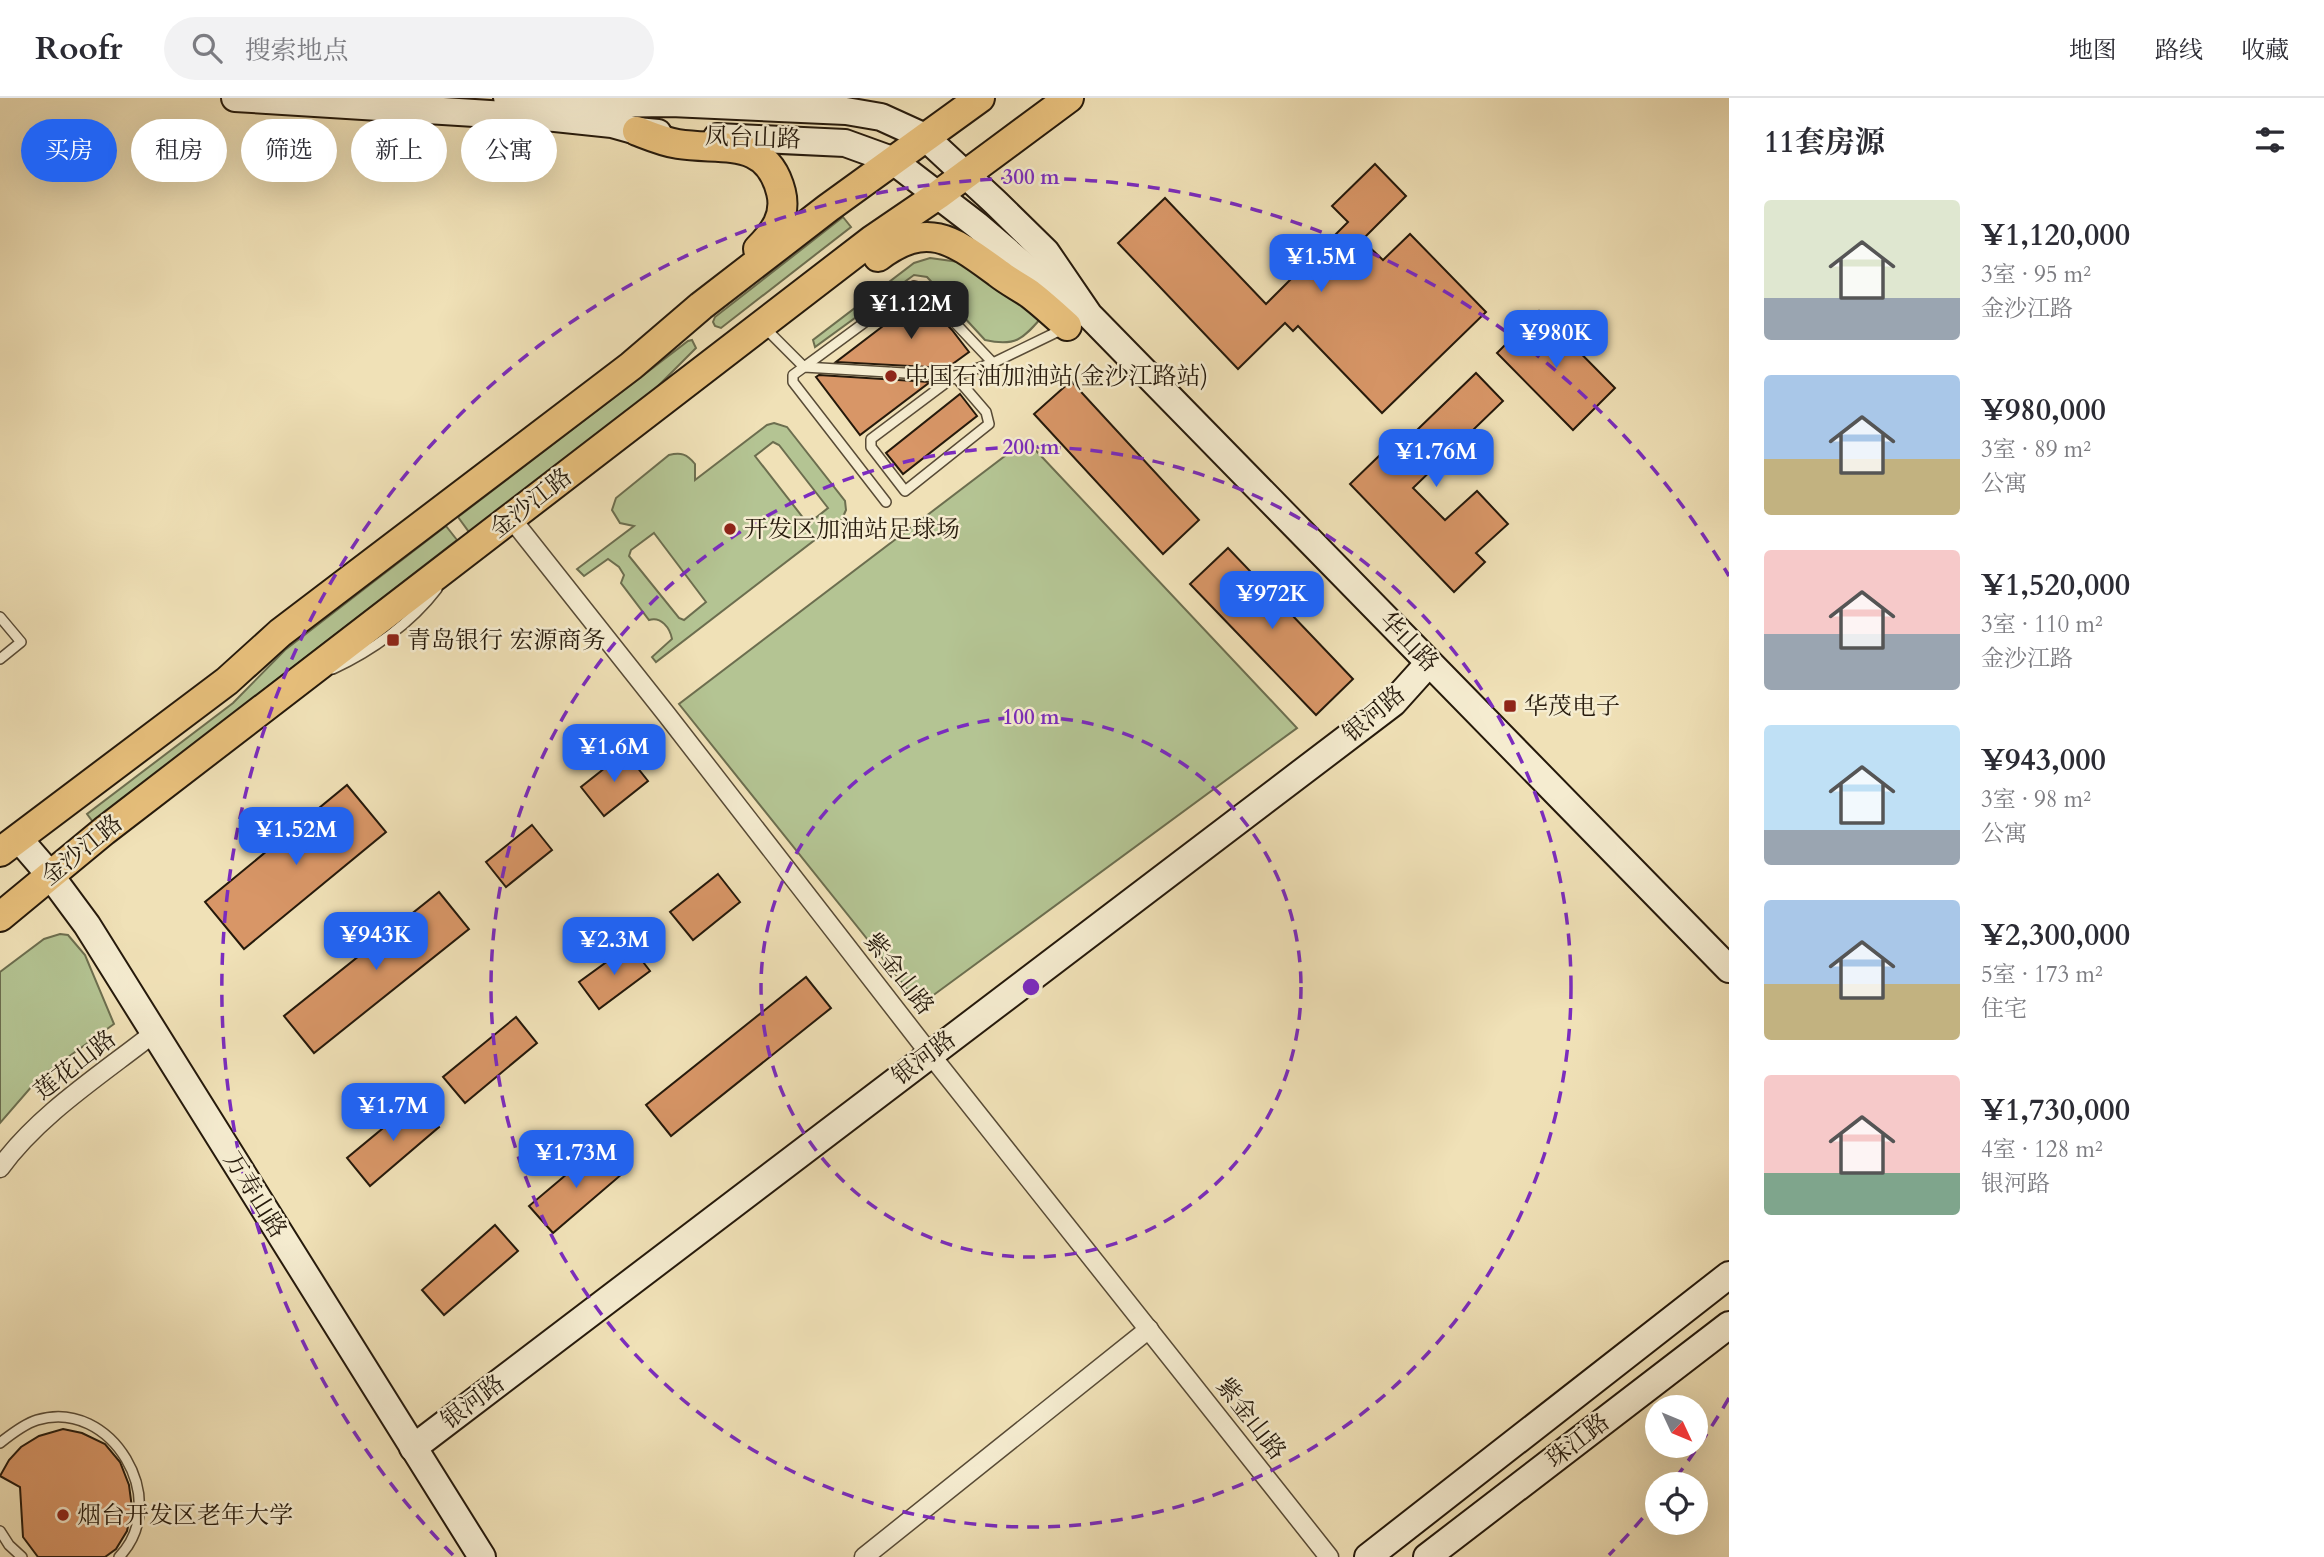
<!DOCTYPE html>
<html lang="zh">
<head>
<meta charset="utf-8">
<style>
	body { margin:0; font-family:Cardo,"Noto Serif SC",serif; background:#f2f2f3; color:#2b2b33; height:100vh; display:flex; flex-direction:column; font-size:26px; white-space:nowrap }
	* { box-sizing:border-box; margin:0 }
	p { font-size:23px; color:#7c7c81 }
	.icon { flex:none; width:38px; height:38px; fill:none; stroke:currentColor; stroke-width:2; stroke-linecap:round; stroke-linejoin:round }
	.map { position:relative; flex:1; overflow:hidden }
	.side { display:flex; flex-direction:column; background:#fff; width:595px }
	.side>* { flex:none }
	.banner { position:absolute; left:21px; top:21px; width:665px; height:63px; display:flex; gap:14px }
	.needle { width:46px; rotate:134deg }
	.controls { position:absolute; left:1645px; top:1297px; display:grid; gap:14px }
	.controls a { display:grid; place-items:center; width:63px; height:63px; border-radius:50%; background:#fff; box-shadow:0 7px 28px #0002; font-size:35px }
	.price { position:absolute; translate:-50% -60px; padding:0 16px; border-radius:14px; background:#2563eb; color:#fff; font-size:23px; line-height:46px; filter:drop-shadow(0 2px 4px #0008) }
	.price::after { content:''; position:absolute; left:50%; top:42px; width:21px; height:16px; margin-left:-10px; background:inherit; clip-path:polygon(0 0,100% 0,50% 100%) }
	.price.current { background:#222; color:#fff }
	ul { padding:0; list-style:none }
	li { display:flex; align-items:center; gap:21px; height:175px; padding:0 35px }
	li span { display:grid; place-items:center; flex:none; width:196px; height:140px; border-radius:7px; color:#555 }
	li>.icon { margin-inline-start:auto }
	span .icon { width:84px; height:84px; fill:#fffc; stroke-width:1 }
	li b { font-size:30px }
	h2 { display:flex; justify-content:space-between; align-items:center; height:84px; padding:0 35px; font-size:30px }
	.chip { padding:0 24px; border-radius:32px; background:#fff; box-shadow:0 7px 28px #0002; font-size:24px; line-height:63px }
	.chip.current { background:#2563eb; color:#fff }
	header { display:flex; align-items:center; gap:42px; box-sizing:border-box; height:98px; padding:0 35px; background:#fff; border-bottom:2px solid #e1e1e2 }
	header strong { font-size:33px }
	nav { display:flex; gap:38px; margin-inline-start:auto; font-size:24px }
	.search { width:490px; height:63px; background:#f2f2f3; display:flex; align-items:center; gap:18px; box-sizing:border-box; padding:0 24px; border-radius:38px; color:#7c7c81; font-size:26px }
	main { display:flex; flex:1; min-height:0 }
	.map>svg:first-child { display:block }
</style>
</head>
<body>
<header>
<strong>Roofr</strong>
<div class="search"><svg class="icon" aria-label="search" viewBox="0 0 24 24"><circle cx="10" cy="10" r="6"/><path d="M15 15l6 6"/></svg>搜索地点</div>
<nav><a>地图</a><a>路线</a><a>收藏</a></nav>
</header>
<main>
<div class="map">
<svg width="1729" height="1459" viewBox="0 0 1729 1459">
	<rect width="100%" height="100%" fill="#f0e1b7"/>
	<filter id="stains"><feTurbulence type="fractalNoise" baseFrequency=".00286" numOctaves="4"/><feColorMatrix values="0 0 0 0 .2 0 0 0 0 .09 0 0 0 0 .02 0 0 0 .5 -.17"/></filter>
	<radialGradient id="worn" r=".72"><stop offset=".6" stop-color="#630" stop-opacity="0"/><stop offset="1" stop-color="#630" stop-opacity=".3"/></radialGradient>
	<!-- green -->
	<g fill="#b4c493" stroke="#6c6e4f" stroke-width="2" fill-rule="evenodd">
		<path d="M 843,119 L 851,129 L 721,230 L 715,228 L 713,224 L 715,219 Z"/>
		<path d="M 930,160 L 959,164 L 1041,220 C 1023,241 1015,249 985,242 L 927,179 L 914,177 L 815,249 L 813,242 L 914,165 Z"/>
		<path d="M 692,242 L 696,250 L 641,305 L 469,434 L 458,419 L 688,243 Z"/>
		<path d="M 774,325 L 787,329 L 845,403 L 846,412 L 842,421 L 656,564 L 652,559 L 672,541 C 670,530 661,518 649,522 L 621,485 L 624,477 L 619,469 L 608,461 L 584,478 L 577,471 L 634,428 L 620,425 L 612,412 L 616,400 L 669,357 C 681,354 687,356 695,366 L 695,382 L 767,327 ZM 773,344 L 779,347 L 828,410 L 808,426 L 755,358 ZM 654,435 L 706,504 L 684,522 L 679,520 L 629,458 L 631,452 Z"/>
		<path d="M 1026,342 L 1297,630 L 920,907 L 679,606 Z"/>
		<path d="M 446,428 L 457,442 L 93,724 L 87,716 L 233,605 L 285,552 Z"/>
		<path d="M 60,836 L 68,837 L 85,857 L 114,926 L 39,980 L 0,1025 L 0,874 L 44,841 Z"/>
	</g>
	<!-- building -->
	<g fill="#d89667" stroke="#25190b" stroke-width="2">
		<path d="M 1375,66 L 1406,98 L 1362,142 L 1383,162 L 1410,136 L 1486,214 L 1382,315 L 1298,228 L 1293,233 L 1285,225 L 1238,271 L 1118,145 L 1165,100 L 1266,206 L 1348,124 L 1332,108 Z"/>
		<path d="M 921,199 L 952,232 L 969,254 L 947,270 L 836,264 Z"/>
		<path d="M 1539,213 L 1615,290 L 1573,332 L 1497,255 Z"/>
		<path d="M 1476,275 L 1503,303 L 1413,390 L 1445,422 L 1477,393 L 1508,426 L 1476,455 L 1485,464 L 1454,494 L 1350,386 L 1381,356 L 1386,362 Z"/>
		<path d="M 819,277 L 930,284 L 860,337 L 816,279 Z"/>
		<path d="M 1071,283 L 1199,422 L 1163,456 L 1034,316 Z"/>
		<path d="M 960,296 L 977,318 L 903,376 L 886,355 Z"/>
		<path d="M 1228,450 L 1353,581 L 1316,617 L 1190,486 Z"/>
		<path d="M 625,654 L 648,683 L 604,718 L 581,689 Z"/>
		<path d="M 347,687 L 386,734 L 244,851 L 205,804 Z"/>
		<path d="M 532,727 L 552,752 L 506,789 L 486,764 Z"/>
		<path d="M 718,776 L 740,804 L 693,842 L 670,814 Z"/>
		<path d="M 439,794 L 469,831 L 314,955 L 284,918 Z"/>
		<path d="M 630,847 L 650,873 L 599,911 L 579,884 Z"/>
		<path d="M 806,879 L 831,910 L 671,1038 L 646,1007 Z"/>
		<path d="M 516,919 L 537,945 L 465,1005 L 443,979 Z"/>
		<path d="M 417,1002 L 439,1029 L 370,1088 L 347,1060 Z"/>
		<path d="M 599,1049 L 622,1076 L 553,1135 L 529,1108 Z"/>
		<path d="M 495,1127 L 518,1153 L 444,1217 L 422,1192 Z"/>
		<path d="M 63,1331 L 82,1335 L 105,1346 L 120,1364 L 129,1387 L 132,1410 L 127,1433 L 116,1451 L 105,1459 L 38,1459 L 23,1439 L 20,1389 L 0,1378 L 9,1362 L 21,1349 L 39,1338 Z"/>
	</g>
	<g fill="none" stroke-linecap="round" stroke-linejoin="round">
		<!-- lane casing -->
		<g stroke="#584b36" stroke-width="12">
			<g id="lane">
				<path d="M 765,230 L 804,269 L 914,188 L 922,190 L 993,265"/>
				<path d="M 886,404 L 793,284 L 793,277 L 804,269 L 955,278 L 986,314 L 989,326 L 905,393 L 871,349 L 871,341 L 955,278 L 993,265 L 1063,231"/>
				<path d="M 0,519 L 21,544 L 0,561"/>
				<path d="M 333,571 C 372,553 411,525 437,491"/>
				<path d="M 0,1345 C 10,1337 24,1326 37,1322 C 111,1299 173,1403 119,1459"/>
				<path d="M 0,1433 L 9,1447 L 22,1459"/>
			</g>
		</g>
		<!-- street casing -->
		<g stroke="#584b36" stroke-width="21">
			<g id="street">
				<path d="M 511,420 L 667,617 L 930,956 L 1329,1459"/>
				<path d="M 0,1070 C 38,1017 102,976 154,935"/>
				<path d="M 864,1459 L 1149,1231"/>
			</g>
		</g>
		<!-- secondary casing -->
		<g stroke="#25190b" stroke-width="30">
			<g id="secondary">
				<path d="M 235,0 L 555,20 L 612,26 L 637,33 L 658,35"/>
				<path d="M 507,0 L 594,6 L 671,5 L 846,13 L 881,19 L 925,39 L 995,104 L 1046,154 L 1089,217 L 1729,871"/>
				<path d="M 717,39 L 845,45 L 892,62 L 978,128 L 1044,185 L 1076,208"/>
				<path d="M 19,741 L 50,777 L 87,827 L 482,1459"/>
				<path d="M 413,1350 L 1393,605 L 1429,565"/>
				<path d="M 1368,1459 L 1729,1177"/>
				<path d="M 1427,1459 L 1729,1227"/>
			</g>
		</g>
		<!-- primary casing -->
		<g stroke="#25190b" stroke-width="32">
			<g id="primary">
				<path d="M 637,33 C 650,38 664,44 678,46 C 722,53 767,38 781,94 C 787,118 774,135 758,151"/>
				<path d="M 878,159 C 928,121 954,143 998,175 C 1008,183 1020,189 1030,196 C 1043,206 1055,217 1067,228"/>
				<path d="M 0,754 L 227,583 L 280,535 L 631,268 L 701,208 L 828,110 L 980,0"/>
				<path d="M 0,819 L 104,733 L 872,142 L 938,97 L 1069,0"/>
			</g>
		</g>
		<!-- lane -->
		<use href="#lane" stroke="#f5ecd0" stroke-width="9"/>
		<!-- street -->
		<use href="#street" stroke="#f5ecd0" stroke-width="18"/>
		<!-- secondary -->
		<use href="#secondary" stroke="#f5ecd0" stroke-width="26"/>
		<!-- primary -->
		<use href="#primary" stroke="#e8c07c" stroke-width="28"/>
	</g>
	<!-- distance rings -->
	<g fill="none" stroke="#7b2cbf" stroke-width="3.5" stroke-dasharray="12 9">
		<circle cx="1031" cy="889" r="270"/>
		<circle cx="1031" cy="889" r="540"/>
		<path d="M1729 1300A810 810 0 0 1 1674 1382M1656 1404A810 810 0 0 1 1609 1457M453 1457A810 810 0 1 1 1729 478"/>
	</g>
	<!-- markers -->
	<g fill="#8f2418" stroke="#f5ecd0" stroke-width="2.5">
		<circle cx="891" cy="278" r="7"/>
		<circle cx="730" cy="431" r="7"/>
		<rect x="386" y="535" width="14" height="14" rx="3.5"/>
		<rect x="1503" y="601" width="14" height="14" rx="3.5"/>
		<circle cx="63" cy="1417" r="7"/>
	</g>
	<g text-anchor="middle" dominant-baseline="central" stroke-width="5" stroke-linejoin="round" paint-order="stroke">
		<!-- street labels -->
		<g font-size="24" fill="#25190b" stroke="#f5ecd0">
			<text transform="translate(753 40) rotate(2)">凤台山路</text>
			<text transform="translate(531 405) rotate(-38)">金沙江路</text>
			<text transform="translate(1409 544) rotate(46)">华山路</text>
			<text transform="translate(1374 616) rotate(-40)">银河路</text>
			<text transform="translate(82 752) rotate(-39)">金沙江路</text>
			<text transform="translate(899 876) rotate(52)">紫金山路</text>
			<text transform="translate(924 960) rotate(-37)">银河路</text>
			<text transform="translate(75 967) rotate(-38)">莲花山路</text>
			<text transform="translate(255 1097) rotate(58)">万寿山路</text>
			<text transform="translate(473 1304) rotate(-37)">银河路</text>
			<text transform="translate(1251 1321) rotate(52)">紫金山路</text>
			<text transform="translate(1578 1343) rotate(-38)">珠江路</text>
		</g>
		<!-- poi labels -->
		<g font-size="24" fill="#25190b" stroke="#f5ecd0" text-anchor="start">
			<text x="905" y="278">中国石油加油站(金沙江路站)</text>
			<text x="744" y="431">开发区加油站足球场</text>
			<text x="407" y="542">青岛银行 宏源商务</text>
			<text x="1524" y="608">华茂电子</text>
			<text x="77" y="1417">烟台开发区老年大学</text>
		</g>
	</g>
	<circle cx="1031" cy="889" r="10" fill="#7b2cbf" stroke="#f5ecd0" stroke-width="3.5"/>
	<g font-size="21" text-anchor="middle" font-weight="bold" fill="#7b2cbf" stroke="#f5ecd0" stroke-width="5" stroke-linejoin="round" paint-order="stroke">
		<text x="1031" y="86">300 m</text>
		<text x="1031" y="356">200 m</text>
		<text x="1031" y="626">100 m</text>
	</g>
	<rect width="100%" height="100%" filter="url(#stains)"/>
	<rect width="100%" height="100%" fill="url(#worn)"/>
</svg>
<div class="controls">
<a><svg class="needle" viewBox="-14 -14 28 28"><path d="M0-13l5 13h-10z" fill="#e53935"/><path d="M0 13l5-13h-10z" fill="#7c7c81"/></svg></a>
<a><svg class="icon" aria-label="locate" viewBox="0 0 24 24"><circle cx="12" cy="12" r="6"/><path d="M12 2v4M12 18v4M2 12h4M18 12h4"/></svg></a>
</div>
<b class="price" style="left:1321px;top:196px">¥1.5M</b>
<b class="price current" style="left:911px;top:243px">¥1.12M</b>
<b class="price" style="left:1556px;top:272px">¥980K</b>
<b class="price" style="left:1436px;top:391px">¥1.76M</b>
<b class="price" style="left:1272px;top:533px">¥972K</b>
<b class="price" style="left:614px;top:686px">¥1.6M</b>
<b class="price" style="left:296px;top:769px">¥1.52M</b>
<b class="price" style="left:376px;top:874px">¥943K</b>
<b class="price" style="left:614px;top:879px">¥2.3M</b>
<b class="price" style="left:393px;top:1045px">¥1.7M</b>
<b class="price" style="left:576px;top:1092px">¥1.73M</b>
<div class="banner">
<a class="chip current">买房</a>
<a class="chip">租房</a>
<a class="chip">筛选</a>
<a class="chip">新上</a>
<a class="chip">公寓</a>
</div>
</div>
<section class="side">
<h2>11套房源<svg class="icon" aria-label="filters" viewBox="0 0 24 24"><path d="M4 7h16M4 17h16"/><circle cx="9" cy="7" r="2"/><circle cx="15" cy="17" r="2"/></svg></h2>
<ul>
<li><span style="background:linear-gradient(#dfe7d0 70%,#9aa5b1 0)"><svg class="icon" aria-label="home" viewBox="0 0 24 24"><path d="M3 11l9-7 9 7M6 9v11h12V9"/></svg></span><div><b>¥1,120,000</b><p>3室 · 95 m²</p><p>金沙江路</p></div></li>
<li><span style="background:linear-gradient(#a9c7e8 60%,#c2b280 0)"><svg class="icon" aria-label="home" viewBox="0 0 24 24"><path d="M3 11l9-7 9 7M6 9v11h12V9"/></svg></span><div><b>¥980,000</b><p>3室 · 89 m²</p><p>公寓</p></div></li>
<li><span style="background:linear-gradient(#f6c9c9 60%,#9aa5b1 0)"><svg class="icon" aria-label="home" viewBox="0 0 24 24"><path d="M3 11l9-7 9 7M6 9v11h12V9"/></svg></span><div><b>¥1,520,000</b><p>3室 · 110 m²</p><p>金沙江路</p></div></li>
<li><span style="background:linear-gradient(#bfe0f5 75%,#9aa5b1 0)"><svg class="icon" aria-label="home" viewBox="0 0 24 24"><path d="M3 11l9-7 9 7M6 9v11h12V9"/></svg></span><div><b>¥943,000</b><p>3室 · 98 m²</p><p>公寓</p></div></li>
<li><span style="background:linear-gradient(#a9c7e8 60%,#c2b280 0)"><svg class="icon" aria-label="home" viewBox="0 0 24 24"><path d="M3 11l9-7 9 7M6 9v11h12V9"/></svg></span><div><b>¥2,300,000</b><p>5室 · 173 m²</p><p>住宅</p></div></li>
<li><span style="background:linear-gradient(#f6c9c9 70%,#7fa58c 0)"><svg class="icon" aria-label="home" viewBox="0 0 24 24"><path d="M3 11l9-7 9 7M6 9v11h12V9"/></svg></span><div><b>¥1,730,000</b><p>4室 · 128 m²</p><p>银河路</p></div></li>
</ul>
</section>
</main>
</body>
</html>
